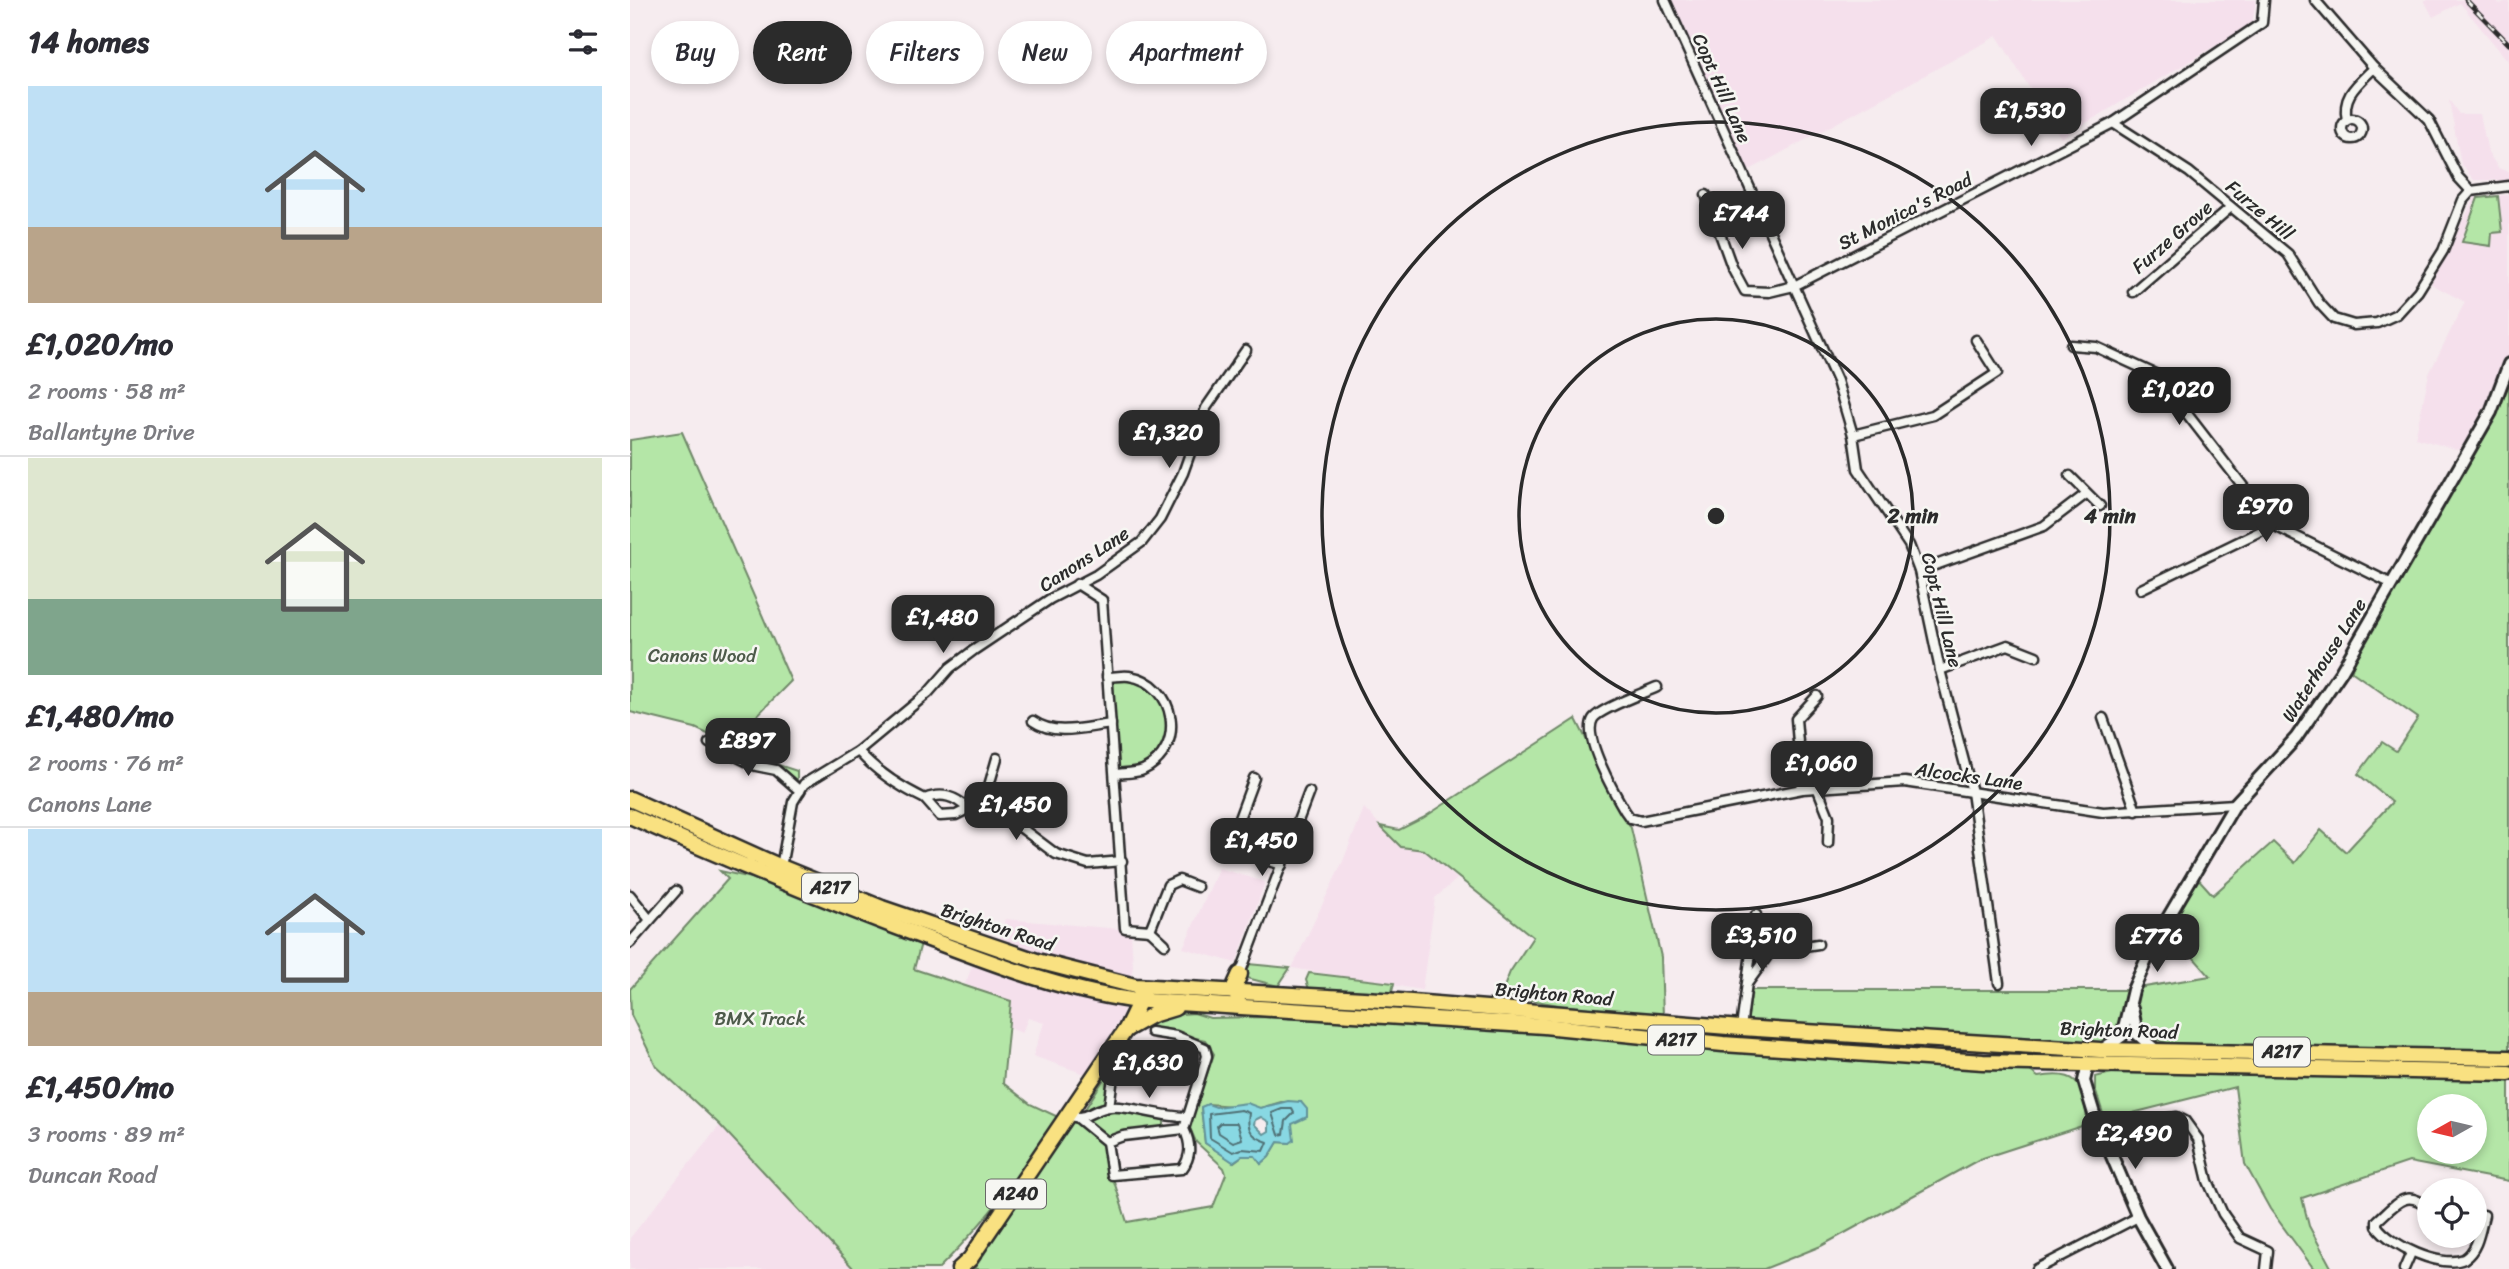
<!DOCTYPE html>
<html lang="en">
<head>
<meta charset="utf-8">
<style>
	body { margin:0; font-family:Sriracha,sans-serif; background:#f2f2f3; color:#2b2b33; height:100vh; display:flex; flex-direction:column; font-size:26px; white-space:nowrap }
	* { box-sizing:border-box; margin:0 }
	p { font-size:23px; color:#7c7c81 }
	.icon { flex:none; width:38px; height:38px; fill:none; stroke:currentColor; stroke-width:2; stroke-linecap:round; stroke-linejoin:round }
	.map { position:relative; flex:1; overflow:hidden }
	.drawer { display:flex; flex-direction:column; background:#fff; width:630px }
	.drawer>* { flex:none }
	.top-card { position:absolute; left:21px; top:21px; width:665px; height:63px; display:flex; gap:14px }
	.needle { width:46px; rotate:262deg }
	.buttons { position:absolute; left:1787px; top:1094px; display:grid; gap:14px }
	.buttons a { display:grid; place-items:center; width:70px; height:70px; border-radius:50%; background:#fff; box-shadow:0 4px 10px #0003; font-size:35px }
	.price { position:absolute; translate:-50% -60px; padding:0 16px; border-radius:14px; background:#2b2b2b; color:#fff; font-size:23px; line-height:46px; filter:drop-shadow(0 2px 4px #0008) }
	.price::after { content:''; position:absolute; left:50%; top:42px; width:21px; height:16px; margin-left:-10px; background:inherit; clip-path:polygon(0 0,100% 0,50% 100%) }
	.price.on { background:#222; color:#fff }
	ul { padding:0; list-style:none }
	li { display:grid; align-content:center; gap:14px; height:371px; padding:0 28px }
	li+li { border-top:2px solid #e1e1e2 }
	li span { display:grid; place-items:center; height:217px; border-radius:0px; color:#555 }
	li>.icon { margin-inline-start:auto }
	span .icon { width:126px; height:126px; fill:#fffc; stroke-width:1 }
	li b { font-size:30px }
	h2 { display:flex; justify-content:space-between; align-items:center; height:84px; padding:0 28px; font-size:30px }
	.chip { padding:0 24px; border-radius:32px; background:#fff; box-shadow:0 4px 10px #0003; font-size:24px; line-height:63px }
	.chip.on { background:#2b2b2b; color:#fff }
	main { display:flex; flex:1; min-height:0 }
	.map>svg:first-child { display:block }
</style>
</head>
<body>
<main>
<section class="drawer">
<h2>14 homes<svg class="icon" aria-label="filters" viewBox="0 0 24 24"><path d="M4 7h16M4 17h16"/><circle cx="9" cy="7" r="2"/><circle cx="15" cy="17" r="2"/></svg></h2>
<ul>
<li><span style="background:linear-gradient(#bfe0f5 65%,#b9a48a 0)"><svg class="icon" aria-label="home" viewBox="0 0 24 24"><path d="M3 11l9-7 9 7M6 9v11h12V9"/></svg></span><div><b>£1,020/mo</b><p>2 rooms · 58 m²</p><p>Ballantyne Drive</p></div></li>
<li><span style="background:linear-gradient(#dfe7d0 65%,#7fa58c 0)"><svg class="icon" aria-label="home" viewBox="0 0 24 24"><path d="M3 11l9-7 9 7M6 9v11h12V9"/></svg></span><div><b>£1,480/mo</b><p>2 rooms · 76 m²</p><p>Canons Lane</p></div></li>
<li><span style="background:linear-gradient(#bfe0f5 75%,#b9a48a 0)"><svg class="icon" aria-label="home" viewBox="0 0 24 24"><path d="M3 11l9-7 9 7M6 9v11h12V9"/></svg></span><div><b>£1,450/mo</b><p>3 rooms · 89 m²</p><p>Duncan Road</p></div></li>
</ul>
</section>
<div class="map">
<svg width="1879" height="1269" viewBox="0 0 1879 1269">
	<rect width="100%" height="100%" fill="#f6ecef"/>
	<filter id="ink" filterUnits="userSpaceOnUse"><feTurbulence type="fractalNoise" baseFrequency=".0143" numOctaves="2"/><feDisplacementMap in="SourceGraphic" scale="14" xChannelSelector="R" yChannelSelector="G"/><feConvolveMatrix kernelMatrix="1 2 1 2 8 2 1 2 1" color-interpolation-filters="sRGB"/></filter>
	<g filter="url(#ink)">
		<!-- built -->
		<g fill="#f5e0ec">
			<path d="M 1039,0 L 1626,0 L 1622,24 L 1431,138 L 1367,36 L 1118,171 Z"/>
			<path d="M 1794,0 L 1865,0 L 1870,4 L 1879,0 L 1879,62 L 1830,3 L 1803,17 Z"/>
			<path d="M 1819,100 L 1829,114 L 1850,114 L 1858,152 L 1868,168 L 1879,172 L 1879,180 L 1844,180 L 1831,164 Z"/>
			<path d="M 1879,195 L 1879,355 L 1858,408 L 1829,450 L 1785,438 L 1799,374 L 1835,302 L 1801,284 L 1845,197 Z"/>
			<path d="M 734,808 L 771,847 L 794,850 L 827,879 L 805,898 L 792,990 L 662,968 L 713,861 Z"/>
			<path d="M 589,868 L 635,882 L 606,963 L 553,948 Z"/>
			<path d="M 375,919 L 501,930 L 503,967 L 492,1017 L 455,1074 L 403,1056 L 414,1023 L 398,1018 L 392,1033 L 379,1028 L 380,1001 L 335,984 L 344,962 L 370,939 Z"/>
			<path d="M 90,1125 L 224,1269 L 0,1269 L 0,1238 Z"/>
		</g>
		<!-- green -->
		<g fill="#b4e6a7" stroke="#708869" stroke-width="2" fill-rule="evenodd">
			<path d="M 1868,196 L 1872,232 L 1862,233 L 1861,246 L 1832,242 L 1848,198 Z"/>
			<path d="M 1879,364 L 1879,1052 L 1537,1043 L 1517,1037 C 1510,1020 1504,1006 1509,988 L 1580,976 L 1539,930 L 1566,876 L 1583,895 L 1643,842 L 1665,863 L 1691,830 L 1716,852 L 1762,802 L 1728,774 L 1752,742 L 1766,751 L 1788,718 L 1721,671 C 1769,567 1828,468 1879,364 Z"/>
			<path d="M 52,432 L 161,681 L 99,744 L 65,728 L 0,712 L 0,440 Z"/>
			<path d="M 500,676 C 508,680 519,683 525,688 C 550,712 547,754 513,770 C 506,773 494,773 486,774 L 477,677 Z"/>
			<path d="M 946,719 L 1001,828 L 1031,957 L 1033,1016 L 974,1013 L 883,997 L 872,992 L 880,972 L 903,937 L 794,850 L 771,847 L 750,826 L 769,830 L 793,818 Z"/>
			<path d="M 115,754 L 167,771 L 167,781 C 150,768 133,765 115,754 Z"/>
			<path d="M 90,871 L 122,878 L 291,943 L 284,969 L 381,1001 L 373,1083 L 400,1104 L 428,1117 C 393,1172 355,1223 308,1269 L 224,1269 L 90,1125 L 26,1066 L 1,1015 L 0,989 L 98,879 Z"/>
			<path d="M 618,964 L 660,968 L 648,986 L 617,978 Z"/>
			<path d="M 679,973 L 764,983 L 762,992 L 755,997 L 680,992 L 676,980 Z"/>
			<path d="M 1122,990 L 1498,990 C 1494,1010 1494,1031 1475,1043 L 1117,1022 Z"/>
			<path d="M 564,1013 L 580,1018 L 630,1017 L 862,1029 L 1400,1071 L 1408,1077 C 1453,1069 1451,1086 1458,1124 L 1350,1159 L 1191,1246 L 1134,1269 L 344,1269 L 442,1122 L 449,1119 L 485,1061 L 479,1107 L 534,1117 L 534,1130 L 478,1142 L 482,1175 L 497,1222 L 583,1207 L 596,1174 L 594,1168 L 566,1142 L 559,1126 L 584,1054 L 575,1040 L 511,1027 L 529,1016 ZM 651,1102 L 671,1102 L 666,1121 L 662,1124 L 660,1143 L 648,1142 L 639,1157 L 631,1164 L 625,1156 L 612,1156 L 604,1162 L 575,1143 L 571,1108 L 578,1104 L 630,1108 Z"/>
			<path d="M 1486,1072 L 1879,1081 L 1879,1181 L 1779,1162 L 1672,1198 L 1679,1226 L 1702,1269 L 1684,1269 L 1640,1209 L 1615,1164 L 1605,1087 L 1475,1120 L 1465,1088 L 1465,1077 ZM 1799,1106 L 1844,1106 L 1844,1152 L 1799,1152 Z"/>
		</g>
		<!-- water -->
		<path fill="#88d8e3" stroke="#639399" stroke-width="2" fill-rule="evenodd" d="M 658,1101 L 671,1102 L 677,1109 L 677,1117 L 662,1124 L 664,1140 L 660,1143 L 648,1142 L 639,1157 L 631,1164 L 625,1156 L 612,1156 L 603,1162 L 575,1143 L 571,1107 L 578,1104 L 586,1107 L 617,1103 L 630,1108 ZM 631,1117 L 639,1122 L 639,1131 L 634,1134 L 624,1124 L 625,1120 Z"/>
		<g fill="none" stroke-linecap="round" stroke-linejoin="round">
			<!-- shore -->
			<g stroke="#507075" stroke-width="2">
				<path d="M 652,1109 L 662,1109 L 664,1113 L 656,1121 L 654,1134 L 649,1135 L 642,1113 Z"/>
				<path d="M 611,1110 L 619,1113 C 616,1130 622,1137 638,1142 L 634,1151 L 612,1149 L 603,1152 L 580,1138 L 579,1114 Z"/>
				<path d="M 590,1123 L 607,1123 L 612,1139 L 603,1142 L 589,1133 L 587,1126 Z"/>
			</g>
			<!-- street casing -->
			<g stroke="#2b2b2b" stroke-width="13">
				<g id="street">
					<path d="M 1035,0 L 1207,381 L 1223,435 L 1228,469 L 1279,545 L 1289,571 L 1310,670 L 1342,792 L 1369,983"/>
					<path d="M 1685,0 L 1744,68 L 1799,120 L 1828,177 L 1841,191"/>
					<circle cx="1722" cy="129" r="10"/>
					<path d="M 1717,120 C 1711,96 1728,84 1744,68"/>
					<path d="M 1483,123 L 1559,172 L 1658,254 L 1689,303 L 1704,319 L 1724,325 L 1747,323 L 1767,314 L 1788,291 L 1813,251 L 1833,200 L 1841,191 L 1879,186"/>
					<path d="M 1076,195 L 1102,267 L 1115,291 L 1139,292 L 1164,286 L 1483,123 L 1632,23 L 1634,0"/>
					<path d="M 1503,292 L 1601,207"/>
					<path d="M 1441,345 L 1466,347 L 1527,375 L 1643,525"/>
					<path d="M 1223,435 L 1303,415 L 1367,373 L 1346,340"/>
					<path d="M 1440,476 L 1470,506"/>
					<path d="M 1289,571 L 1414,526 L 1456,494"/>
					<path d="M 447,584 L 472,600 L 495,928 L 520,930 L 538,885 L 549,880 L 567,887"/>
					<path d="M 1511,589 L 1643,525 L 1762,584"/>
					<path d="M 1310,670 L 1378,645 L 1406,656"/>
					<path d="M 477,677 C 484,677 493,675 499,676 C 547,683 557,749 513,770 C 506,773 494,773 486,774"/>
					<path d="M 1027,687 C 1014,693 969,709 963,719 C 952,737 985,794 995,811 L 1000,818 L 1011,821 L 1172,789 L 1275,782 L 1473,812 L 1605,804"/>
					<path d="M 1473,718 L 1506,811"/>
					<path d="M 403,721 C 426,737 455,727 481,724"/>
					<path d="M 79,743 L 126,766 L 146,770 L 170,791"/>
					<path d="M 228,751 C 246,771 270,787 295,799 C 312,792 325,796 338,809"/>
					<path d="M 624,778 L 598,848 L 652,865"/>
					<path d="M 1187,787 L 1199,817 L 1198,843"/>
					<path d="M 1172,789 L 1166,719 L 1187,696"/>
					<path d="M 295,799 L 310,816 L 326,815 L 338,809 L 386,824 L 426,854 L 458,864 L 492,861"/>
					<path d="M 351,813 L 367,758"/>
					<path d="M 151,867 L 163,802 L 174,784 L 228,751 L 298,693 L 320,668 L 344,650 L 420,599 L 466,575 L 512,542 L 530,519 L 553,473 L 576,408 L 616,350"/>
					<path d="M 0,895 L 20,920"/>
					<path d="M 520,930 L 535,944"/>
					<path d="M 0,943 L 46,891"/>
					<path d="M 610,974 L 679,792"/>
					<path d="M 1117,984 L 1141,951 L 1188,944"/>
					<path d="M 1111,1028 L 1126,915"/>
					<path d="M 521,1032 L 546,1036 L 575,1048 L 577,1056 L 554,1129 C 561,1143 562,1156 552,1169 L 482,1175 L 477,1142 L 493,1136 L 554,1129"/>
					<path d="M 479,1107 L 483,1077"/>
					<path d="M 439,1116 C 456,1121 464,1108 480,1107 C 499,1105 531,1117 556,1117"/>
					<path d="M 449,1119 L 477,1142"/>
					<path d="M 1487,1134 L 1519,1121 L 1547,1117 L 1555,1121 L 1568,1139 L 1578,1181 L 1593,1214 L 1610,1238 L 1638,1251 L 1636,1269"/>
					<path d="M 1799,1209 C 1777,1187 1766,1204 1747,1221 L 1747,1226 C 1760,1245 1811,1269 1834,1259 C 1848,1250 1850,1230 1854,1215"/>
					<path d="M 1407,1269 L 1508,1217"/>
					<path d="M 1774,1269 L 1781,1253"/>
				</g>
			</g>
			<!-- secondary casing -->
			<g stroke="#2b2b2b" stroke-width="16">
				<g id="secondary">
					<path d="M 1502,1008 L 1507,1034 L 1527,1051"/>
					<path d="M 1473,1049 L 1492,1036 L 1503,990 L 1525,940 L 1605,804 L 1666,738 L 1711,672 L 1861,412 L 1879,364"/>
					<path d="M 1458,1064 L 1454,1081 L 1464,1114 L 1508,1217 L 1537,1269"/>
				</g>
			</g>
			<!-- highway casing -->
			<g stroke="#2b2b2b" stroke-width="19">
				<g id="highway">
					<path d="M 0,799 L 151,867 L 252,908 L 407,961 L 505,986 L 769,1001 L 1111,1028 L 1470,1050 L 1879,1058"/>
					<path d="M 0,816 C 98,860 196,901 296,938 C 362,963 431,990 501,1000 L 914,1026 L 1093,1044 L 1353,1062 L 1879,1073"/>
					<path d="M 608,1001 L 605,985 L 610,974"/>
					<path d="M 497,1029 L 522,1015 L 545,1008"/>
					<path d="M 329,1269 L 340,1259 L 496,1029 L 513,994"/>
				</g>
			</g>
			<!-- street -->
			<use href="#street" stroke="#f6f6f2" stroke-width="8"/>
			<!-- secondary -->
			<use href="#secondary" stroke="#f6f6f2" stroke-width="10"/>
			<!-- highway -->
			<use href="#highway" stroke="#f9e181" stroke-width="14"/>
			<!-- rail casing -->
			<g stroke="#2b2b2b" stroke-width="5">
				<path id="rail" d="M 1836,0 L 1879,44"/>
			</g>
			<!-- rail -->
			<use href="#rail" stroke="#f6f6f2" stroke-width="2.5" stroke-dasharray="8" stroke-linecap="butt"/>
		</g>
	</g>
	<!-- distance rings -->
	<g fill="none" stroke="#2b2b2b" stroke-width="3.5">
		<circle cx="1086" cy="516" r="197"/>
		<circle cx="1086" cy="516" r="394"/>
	</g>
	<g text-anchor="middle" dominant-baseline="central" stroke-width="5" stroke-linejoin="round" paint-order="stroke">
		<!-- shield labels -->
		<g fill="#f6f6f2" stroke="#686867" stroke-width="2">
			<rect x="172" y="873.5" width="56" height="29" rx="5"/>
			<rect x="1018" y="1025.5" width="56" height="29" rx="5"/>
			<rect x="1624" y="1037.5" width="56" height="29" rx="5"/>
			<rect x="356" y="1179.5" width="60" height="29" rx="5"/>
		</g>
		<g font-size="18" font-weight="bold" fill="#2b2b2b">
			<text x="200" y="888">A217</text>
			<text x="1046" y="1040">A217</text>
			<text x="1652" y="1052">A217</text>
			<text x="386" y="1194">A240</text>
		</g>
		<!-- street labels -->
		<g font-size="19" fill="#2b2b2b" stroke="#f6f6f2">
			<text transform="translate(1092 88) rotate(66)">Copt Hill Lane</text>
			<text transform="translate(1630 210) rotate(40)">Furze Hill</text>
			<text transform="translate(1275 211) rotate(-27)">St Monica's Road</text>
			<text transform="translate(1542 237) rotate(-41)">Furze Grove</text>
			<text transform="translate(454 559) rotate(-33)">Canons Lane</text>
			<text transform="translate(1312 610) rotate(76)">Copt Hill Lane</text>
			<text transform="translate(1694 660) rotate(-58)">Waterhouse Lane</text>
			<text transform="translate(1339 776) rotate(8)">Alcocks Lane</text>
			<text transform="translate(368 927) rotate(18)">Brighton Road</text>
			<text transform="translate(924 994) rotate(5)">Brighton Road</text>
			<text transform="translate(1489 1030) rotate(2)">Brighton Road</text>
		</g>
		<!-- park labels -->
		<g font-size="19" fill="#4d5a4a" stroke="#f6f6f2">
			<text x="72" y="655">Canons Wood</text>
			<text x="130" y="1018">BMX Track</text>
		</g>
	</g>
	<circle cx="1086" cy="516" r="10" fill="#2b2b2b" stroke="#f6f6f2" stroke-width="3.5"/>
	<g font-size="21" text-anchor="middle" font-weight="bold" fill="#2b2b2b" stroke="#f6f6f2" stroke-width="5" stroke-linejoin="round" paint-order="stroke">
		<text x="1283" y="523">2 min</text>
		<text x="1480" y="523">4 min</text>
	</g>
</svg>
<div class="buttons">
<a><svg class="needle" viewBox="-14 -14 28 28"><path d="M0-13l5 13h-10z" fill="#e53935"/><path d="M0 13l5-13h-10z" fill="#7c7c81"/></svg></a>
<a><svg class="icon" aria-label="locate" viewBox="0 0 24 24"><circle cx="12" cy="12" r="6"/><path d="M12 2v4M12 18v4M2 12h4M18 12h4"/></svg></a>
</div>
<b class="price" style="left:1401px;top:148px">£1,530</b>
<b class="price" style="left:1112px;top:251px">£744</b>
<b class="price on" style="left:1549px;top:427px">£1,020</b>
<b class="price" style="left:539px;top:470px">£1,320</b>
<b class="price" style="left:1636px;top:544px">£970</b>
<b class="price" style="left:313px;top:655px">£1,480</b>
<b class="price" style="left:118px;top:778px">£897</b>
<b class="price" style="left:1192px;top:801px">£1,060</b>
<b class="price" style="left:386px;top:842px">£1,450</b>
<b class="price" style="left:632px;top:878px">£1,450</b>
<b class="price" style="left:1132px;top:973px">£3,510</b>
<b class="price" style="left:1527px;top:974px">£776</b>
<b class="price" style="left:519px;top:1100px">£1,630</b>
<b class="price" style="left:1505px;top:1171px">£2,490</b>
<div class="top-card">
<a class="chip">Buy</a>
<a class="chip on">Rent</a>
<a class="chip">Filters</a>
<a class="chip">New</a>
<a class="chip">Apartment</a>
</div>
</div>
</main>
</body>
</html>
